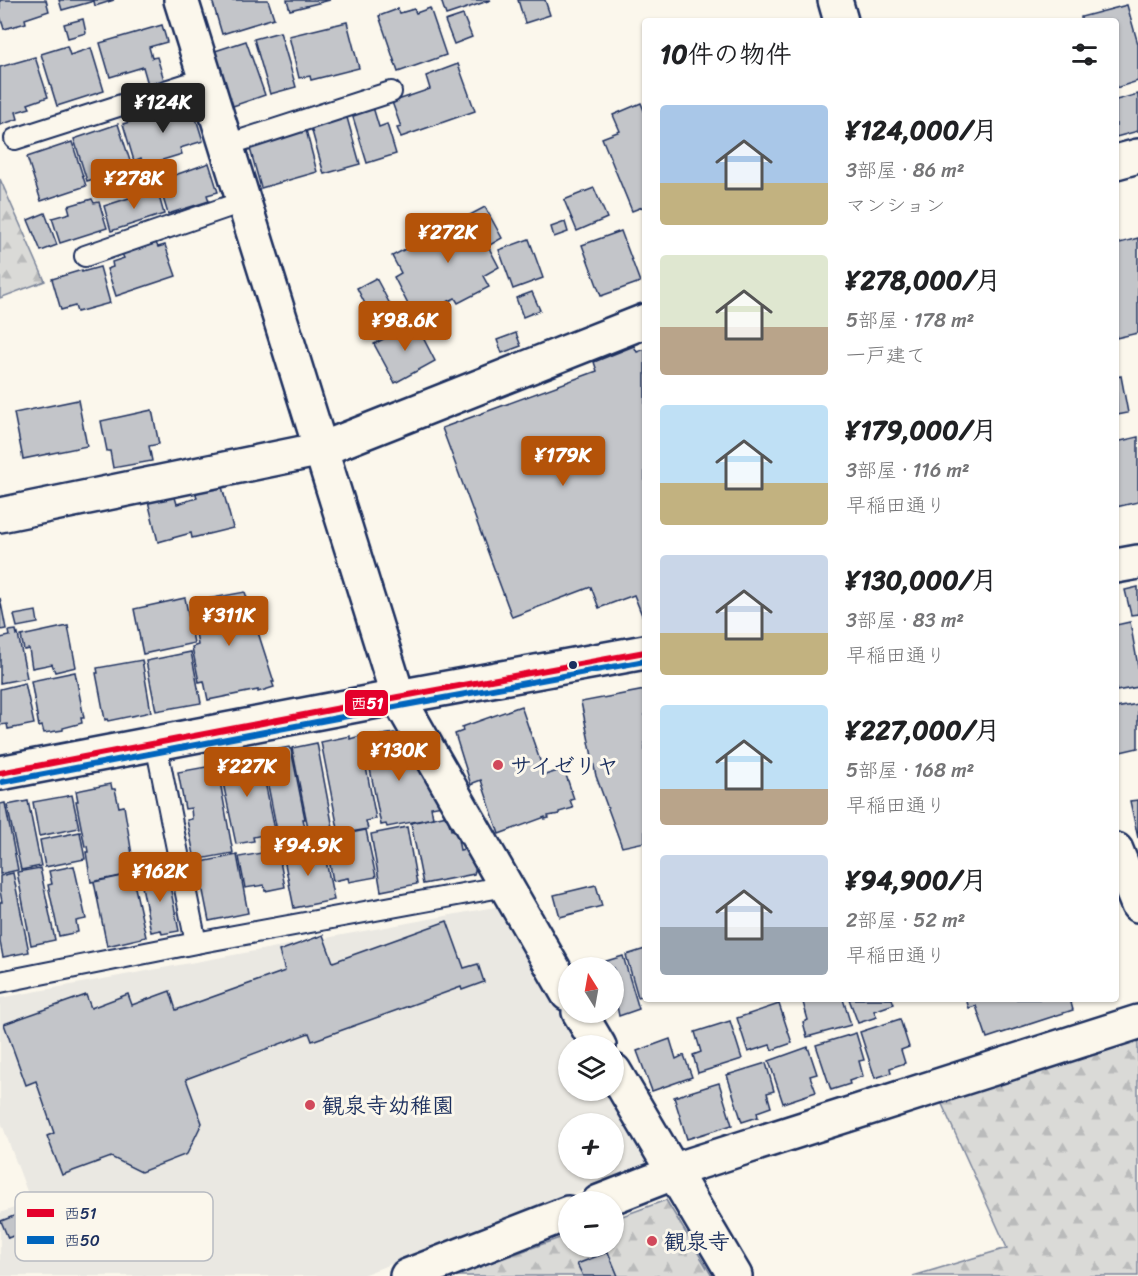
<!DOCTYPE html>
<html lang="ja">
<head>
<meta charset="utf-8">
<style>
	body { margin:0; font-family:Sriracha,"Klee One",sans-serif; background:#f6f6f6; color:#202124; height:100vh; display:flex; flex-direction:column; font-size:22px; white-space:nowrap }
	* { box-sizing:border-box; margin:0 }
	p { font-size:20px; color:#757577 }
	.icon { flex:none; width:33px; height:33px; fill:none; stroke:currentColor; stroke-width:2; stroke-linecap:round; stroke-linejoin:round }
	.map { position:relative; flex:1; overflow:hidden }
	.details { position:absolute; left:642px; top:18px; width:477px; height:984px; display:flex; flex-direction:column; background:#fff; border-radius:6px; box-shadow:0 2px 4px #0004 }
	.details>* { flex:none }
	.needle { width:39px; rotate:349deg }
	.tools { position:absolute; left:558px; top:957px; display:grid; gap:12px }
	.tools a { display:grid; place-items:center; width:66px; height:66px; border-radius:50%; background:#fff; box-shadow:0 2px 4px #0004; font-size:30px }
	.price { position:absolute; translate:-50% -51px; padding:0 14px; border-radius:6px; background:#b45309; color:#fff; font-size:20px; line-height:39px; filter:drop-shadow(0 2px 3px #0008) }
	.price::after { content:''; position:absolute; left:50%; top:36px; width:18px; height:14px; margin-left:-9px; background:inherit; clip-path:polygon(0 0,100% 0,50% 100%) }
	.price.selected { background:#222; color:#fff }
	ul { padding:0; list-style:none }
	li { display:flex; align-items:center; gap:18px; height:150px; padding:0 18px }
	li span { display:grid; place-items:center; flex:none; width:168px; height:120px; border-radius:6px; color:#555 }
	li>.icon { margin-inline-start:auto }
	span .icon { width:72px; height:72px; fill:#fffc; stroke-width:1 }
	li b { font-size:26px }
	h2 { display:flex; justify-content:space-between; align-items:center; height:72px; padding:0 18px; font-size:26px }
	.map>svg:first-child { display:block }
</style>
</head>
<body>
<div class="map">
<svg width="1138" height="1276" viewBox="0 0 1138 1276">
	<defs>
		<pattern id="forest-firs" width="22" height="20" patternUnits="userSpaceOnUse" patternTransform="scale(1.5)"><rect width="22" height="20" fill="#dadad7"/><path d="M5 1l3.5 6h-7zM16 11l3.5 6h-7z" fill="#babbbb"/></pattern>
	</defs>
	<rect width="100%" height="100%" fill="#fbf7ec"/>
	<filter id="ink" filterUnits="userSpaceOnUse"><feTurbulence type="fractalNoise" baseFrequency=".0167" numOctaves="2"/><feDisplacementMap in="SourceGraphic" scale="12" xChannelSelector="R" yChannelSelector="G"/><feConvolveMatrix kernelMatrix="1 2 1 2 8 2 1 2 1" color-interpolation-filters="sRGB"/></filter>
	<g filter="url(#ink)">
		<!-- built -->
		<path fill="#eae8e2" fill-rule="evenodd" d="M 500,906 L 584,1045 L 568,1046 L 568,1090 L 611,1091 L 654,1162 L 360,1276 L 0,1276 L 0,1213 L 31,1202 L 0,1119 L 0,998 ZM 568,1124 L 614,1124 L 614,1168 L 568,1168 Z"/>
		<!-- forest -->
		<g fill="url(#forest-firs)" stroke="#7a849a" stroke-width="1.5">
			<path d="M 0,179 L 45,281 L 0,298 Z"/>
			<path d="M 1138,1037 L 1138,1276 L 913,1276 L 1007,1248 L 941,1102 Z"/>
			<path d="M 666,1200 L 712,1276 L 453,1276 L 568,1235 L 568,1246 L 614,1246 L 614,1219 Z"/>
		</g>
		<!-- building -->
		<g fill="#c3c5c9" stroke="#1b2f5e" stroke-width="1.5">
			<path d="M 0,0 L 46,0 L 49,11 L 25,19 L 26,23 L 4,29 L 0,16 Z"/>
			<path d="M 59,0 L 114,0 L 95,6 L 94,1 L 62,10 Z"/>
			<path d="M 212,0 L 268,0 L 274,18 L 222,34 Z"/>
			<path d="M 287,0 L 330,0 L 290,10 Z"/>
			<path d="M 441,0 L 491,0 L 446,15 Z"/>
			<path d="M 518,0 L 545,0 L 550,15 L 525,23 Z"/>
			<path d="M 1127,5 L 1138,44 L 1138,81 L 1116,88 L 1116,21 L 1081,21 L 1081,17 Z"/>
			<path d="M 430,8 L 446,55 L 398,72 L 379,16 L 398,9 L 400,13 L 414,9 L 416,13 Z"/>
			<path d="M 463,15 L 472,37 L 454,44 L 445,21 Z"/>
			<path d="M 83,19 L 86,33 L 68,38 L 64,24 Z"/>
			<path d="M 347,22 L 359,68 L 311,80 L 310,76 L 299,78 L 289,36 Z"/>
			<path d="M 162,25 L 167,42 L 149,47 L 152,58 L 157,57 L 165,83 L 149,88 L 143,67 L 110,77 L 100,43 Z"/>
			<path d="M 280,32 L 296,87 L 270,94 L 254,39 Z"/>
			<path d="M 246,41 L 265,95 L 230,107 L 212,52 Z"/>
			<path d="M 67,46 L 70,55 L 91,48 L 104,91 L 57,106 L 41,54 Z"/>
			<path d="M 35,57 L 48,97 L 28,104 L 30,108 L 16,112 L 18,119 L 0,125 L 0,67 Z"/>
			<path d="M 458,64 L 475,111 L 401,137 L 397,128 L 401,127 L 392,102 L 430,89 L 426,76 Z"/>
			<path d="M 1138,94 L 1138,131 L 1116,137 L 1116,100 Z"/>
			<path d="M 191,102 L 203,141 L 180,148 L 182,154 L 143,166 L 141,158 L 134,161 L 123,124 Z"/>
			<path d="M 641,103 L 645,113 L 645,206 L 632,211 L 602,138 L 620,131 L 613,115 Z"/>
			<path d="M 373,107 L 379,127 L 387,124 L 396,154 L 367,163 L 352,114 Z"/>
			<path d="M 346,114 L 360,164 L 324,174 L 310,124 Z"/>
			<path d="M 118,124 L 132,167 L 87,181 L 74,139 Z"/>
			<path d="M 306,130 L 317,172 L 261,188 L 249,145 Z"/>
			<path d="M 72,142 L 86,186 L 41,201 L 27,157 Z"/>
			<path d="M 209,163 L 218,192 L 207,195 L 209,201 L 168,214 L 158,181 Z"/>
			<path d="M 594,188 L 607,218 L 577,231 L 564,200 Z"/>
			<path d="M 157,189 L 164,214 L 111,231 L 104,206 Z"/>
			<path d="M 92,199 L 94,203 L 99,202 L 107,228 L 60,243 L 52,218 L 70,213 L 68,206 Z"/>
			<path d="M 485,207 L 502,238 L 488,246 L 499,267 L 483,276 L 489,287 L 458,303 L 455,298 L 415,318 L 394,277 L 401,273 L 392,256 Z"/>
			<path d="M 45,213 L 57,245 L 41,251 L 28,220 Z"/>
			<path d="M 565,222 L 568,232 L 554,237 L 551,227 Z"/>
			<path d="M 621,231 L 640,282 L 601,296 L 582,245 Z"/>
			<path d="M 1138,238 L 1138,333 L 1116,338 L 1116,244 Z"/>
			<path d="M 529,239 L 543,278 L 513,289 L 499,250 Z"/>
			<path d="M 156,243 L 158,247 L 165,245 L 176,276 L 116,296 L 107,269 L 113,267 L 112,262 L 124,258 L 122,254 Z"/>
			<path d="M 100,267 L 110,303 L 77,312 L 75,306 L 61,310 L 52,279 L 82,270 L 82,272 Z"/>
			<path d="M 376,278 L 399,321 L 379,331 L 357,288 Z"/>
			<path d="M 532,292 L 540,310 L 523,317 L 516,298 Z"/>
			<path d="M 415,322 L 435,361 L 395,383 L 374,344 Z"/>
			<path d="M 516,333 L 521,346 L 502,353 L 497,340 Z"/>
			<path d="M 634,346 L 637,352 L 645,349 L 645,614 L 642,615 L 634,595 L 599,608 L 591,587 L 512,617 L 442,428 L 597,371 L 594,362 Z"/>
			<path d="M 1121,376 L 1128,413 L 1117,415 L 1116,377 Z"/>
			<path d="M 78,400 L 87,446 L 23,459 L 14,413 Z"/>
			<path d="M 152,410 L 159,444 L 149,446 L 152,461 L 113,468 L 110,451 L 107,451 L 101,421 Z"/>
			<path d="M 1138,437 L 1138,502 L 1116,507 L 1116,442 Z"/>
			<path d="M 221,483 L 233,528 L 192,538 L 191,533 L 158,542 L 148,501 L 174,494 L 177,504 L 197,498 L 195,490 Z"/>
			<path d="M 1138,587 L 1138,614 L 1131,615 L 1125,590 Z"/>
			<path d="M 245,592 L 274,682 L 272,682 L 274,687 L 258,692 L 258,690 L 208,700 L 204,681 L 199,682 L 192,647 L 198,645 L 195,626 L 192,626 L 191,622 L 194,622 L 190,602 Z"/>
			<path d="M 0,598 L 6,629 L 0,630 Z"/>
			<path d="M 185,598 L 194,643 L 143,654 L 134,609 Z"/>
			<path d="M 36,611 L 38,623 L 17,627 L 14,615 Z"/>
			<path d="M 1130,622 L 1138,666 L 1138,687 L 1116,691 L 1116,625 Z"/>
			<path d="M 68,626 L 76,667 L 55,672 L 52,664 L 32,668 L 29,649 L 24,650 L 21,636 Z"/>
			<path d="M 16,630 L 17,635 L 18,634 L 27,678 L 0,683 L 0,638 L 10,636 L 9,631 Z"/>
			<path d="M 191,652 L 201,703 L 156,711 L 146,661 Z"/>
			<path d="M 142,660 L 151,712 L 108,721 L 107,719 L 105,720 L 96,673 L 98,673 L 97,668 Z"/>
			<path d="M 75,672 L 84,718 L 81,718 L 82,723 L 63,728 L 63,730 L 44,733 L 42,726 L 39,727 L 31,681 Z"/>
			<path d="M 25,683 L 34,724 L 8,729 L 7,724 L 0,725 L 0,689 Z"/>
			<path d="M 645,690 L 645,842 L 622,847 L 596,776 L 581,702 Z"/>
			<path d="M 1138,704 L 1138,748 L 1116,753 L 1116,708 Z"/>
			<path d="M 521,706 L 545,775 L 564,769 L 574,799 L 570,800 L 573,808 L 559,812 L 559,814 L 548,816 L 549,818 L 545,819 L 545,817 L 499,834 L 481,780 L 473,783 L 473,784 L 471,785 L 455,734 L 463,731 L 462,727 Z"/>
			<path d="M 394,733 L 401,736 L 401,739 L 404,738 L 443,805 L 431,807 L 433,818 L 387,827 L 386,824 L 381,825 L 364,738 Z"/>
			<path d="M 350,736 L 350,739 L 360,736 L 376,819 L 366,821 L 368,829 L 339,834 L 321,742 Z"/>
			<path d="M 317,743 L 333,828 L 309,833 L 292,748 Z"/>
			<path d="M 289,747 L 290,749 L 291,749 L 305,819 L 303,819 L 308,841 L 280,846 L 262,755 L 265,754 L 264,752 Z"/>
			<path d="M 259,753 L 275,830 L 273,830 L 273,833 L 253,837 L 254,841 L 236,844 L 219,764 L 221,764 L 220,761 Z"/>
			<path d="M 217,765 L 233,853 L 195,860 L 187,820 L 192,819 L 191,808 L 185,809 L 178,772 Z"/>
			<path d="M 111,784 L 112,789 L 115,789 L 119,807 L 124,806 L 134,867 L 130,868 L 131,874 L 91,882 L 86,852 L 88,852 L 87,846 L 85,847 L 76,801 L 78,801 L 76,791 Z"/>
			<path d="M 72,795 L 79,828 L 39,836 L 33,802 Z"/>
			<path d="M 1138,800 L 1138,838 L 1130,801 Z"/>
			<path d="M 28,801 L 41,866 L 21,870 L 7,805 Z"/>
			<path d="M 5,803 L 18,870 L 0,874 L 0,804 Z"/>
			<path d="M 447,815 L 451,830 L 456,829 L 460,850 L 468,848 L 477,864 L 474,874 L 423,884 L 411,823 Z"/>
			<path d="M 407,827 L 417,884 L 381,891 L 371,834 Z"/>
			<path d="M 366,830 L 376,877 L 349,882 L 348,878 L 333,881 L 325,838 Z"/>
			<path d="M 80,832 L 85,859 L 45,867 L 40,840 Z"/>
			<path d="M 276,841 L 285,887 L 265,891 L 264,885 L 245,888 L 239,857 L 262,853 L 261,844 Z"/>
			<path d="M 323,846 L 334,900 L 294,908 L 283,854 Z"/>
			<path d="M 237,855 L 248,913 L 209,921 L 201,881 L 199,881 L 196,863 Z"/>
			<path d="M 74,866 L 86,919 L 76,921 L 78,932 L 59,936 L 48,885 L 52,884 L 49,871 Z"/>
			<path d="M 40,868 L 55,940 L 31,945 L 17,872 Z"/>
			<path d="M 167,871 L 179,931 L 162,934 L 161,930 L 151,932 L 140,876 Z"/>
			<path d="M 13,873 L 29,952 L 3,957 L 0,942 L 0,902 L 2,902 L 0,891 L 0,876 Z"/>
			<path d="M 132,874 L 146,937 L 107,946 L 94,882 Z"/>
			<path d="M 596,885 L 602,906 L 560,917 L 554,895 Z"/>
			<path d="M 447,921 L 464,968 L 478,964 L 484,982 L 462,990 L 461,987 L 312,1041 L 309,1033 L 186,1079 L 202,1123 L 187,1154 L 141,1172 L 111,1157 L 62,1175 L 47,1136 L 54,1133 L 36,1081 L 26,1085 L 4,1024 L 86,995 L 91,1008 L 128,994 L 132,1005 L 170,991 L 176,1010 L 285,971 L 279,951 L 323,935 L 333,962 Z"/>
			<path d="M 645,949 L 645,995 L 638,997 L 626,955 Z"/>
			<path d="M 623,956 L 639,1009 L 619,1016 L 617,1006 L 614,1007 L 614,968 L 591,968 L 590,966 Z"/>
			<path d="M 802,999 L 843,999 L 851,1025 L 807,1037 L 803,1022 L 808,1020 Z"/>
			<path d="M 849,999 L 892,999 L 894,1004 L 874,1011 L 877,1017 L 858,1023 Z"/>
			<path d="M 966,999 L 1070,999 L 1073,1010 L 987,1038 L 976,1006 L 969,1008 Z"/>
			<path d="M 779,1004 L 792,1043 L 772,1050 L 770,1045 L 748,1052 L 737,1018 Z"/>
			<path d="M 900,1019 L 909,1047 L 901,1050 L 905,1063 L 890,1068 L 891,1073 L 875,1078 L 860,1032 Z"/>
			<path d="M 730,1021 L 742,1059 L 698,1073 L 693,1055 L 701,1052 L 695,1032 Z"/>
			<path d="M 856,1033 L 864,1060 L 859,1061 L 863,1076 L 849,1081 L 850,1084 L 831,1090 L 816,1045 Z"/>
			<path d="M 670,1039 L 676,1059 L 684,1055 L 692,1077 L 652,1091 L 637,1051 Z"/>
			<path d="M 808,1047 L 817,1074 L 810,1076 L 816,1092 L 783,1103 L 769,1061 Z"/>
			<path d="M 766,1063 L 774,1091 L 767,1093 L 771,1107 L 757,1112 L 758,1117 L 742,1122 L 727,1075 Z"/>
			<path d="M 719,1083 L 732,1125 L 687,1139 L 674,1097 Z"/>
			<path d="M 32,1209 L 38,1226 L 8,1238 L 1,1221 Z"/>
			<path d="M 608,1252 L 618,1276 L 583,1276 L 577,1264 Z"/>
		</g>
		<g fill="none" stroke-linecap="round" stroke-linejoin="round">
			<!-- lane casing -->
			<g stroke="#1b2f5e" stroke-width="24">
				<g id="lane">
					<path d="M 15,139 L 206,78"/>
					<path d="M 227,145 L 391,92"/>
					<path d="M 85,256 L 245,201"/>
					<path d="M 156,744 L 196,943"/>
					<path d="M 0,982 L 196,943 L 506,886"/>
				</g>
			</g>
			<!-- street casing -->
			<g stroke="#1b2f5e" stroke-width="38">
				<g id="street">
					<path d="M 181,0 L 398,697 L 506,886 L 568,994"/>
					<path d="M 1116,162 L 1138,156"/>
					<path d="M 0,515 L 322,449 L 645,321"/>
					<path d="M 1116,850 L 1138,905"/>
					<path d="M 579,1012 L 599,1046"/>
					<path d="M 614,1071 L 735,1276"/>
					<path d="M 599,1202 L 673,1173 L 687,1166 L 1138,1022"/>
					<path d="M 407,1276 L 568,1213"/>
				</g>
			</g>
			<!-- secondary casing -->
			<g stroke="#1b2f5e" stroke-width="38">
				<g id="secondary">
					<path d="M 835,0 L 841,21"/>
					<path d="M 1116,566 L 1138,562"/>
					<path d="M 0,773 L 398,697 L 645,652"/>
				</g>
			</g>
			<!-- lane -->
			<use href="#lane" stroke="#fbf7ec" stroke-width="20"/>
			<!-- street -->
			<use href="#street" stroke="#fbf7ec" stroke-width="33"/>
			<!-- secondary -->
			<use href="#secondary" stroke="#fbf7ec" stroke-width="33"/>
			<!-- bus-1 casing -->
			<g stroke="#fbf7ec" stroke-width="10">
				<path id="bus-1" d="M 0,773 L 398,697 L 645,652"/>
			</g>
			<!-- bus-2 casing -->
			<g stroke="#fbf7ec" stroke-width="10">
				<path id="bus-2" d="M 2,782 L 400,706 L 645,661"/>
			</g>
			<!-- bus-1 -->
			<use href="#bus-1" stroke="#e4002b" stroke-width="6"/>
			<!-- bus-2 -->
			<use href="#bus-2" stroke="#0065bd" stroke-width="6"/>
		</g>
	</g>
	<!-- markers -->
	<circle fill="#1b2f5e" stroke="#fbf7ec" stroke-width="2" cx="573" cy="665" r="5"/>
	<g fill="#d1495b" stroke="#fbf7ec" stroke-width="2">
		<circle cx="498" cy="765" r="6"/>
		<circle cx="310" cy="1105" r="6"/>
		<circle cx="652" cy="1241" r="6"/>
	</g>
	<g text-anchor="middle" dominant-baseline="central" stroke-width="6" stroke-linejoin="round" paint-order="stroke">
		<!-- poi labels -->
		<g font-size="22" font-weight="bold" fill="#1b2f5e" stroke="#fbf7ec" text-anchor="start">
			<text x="510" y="765">サイゼリヤ</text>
			<text x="322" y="1105">観泉寺幼稚園</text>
			<text x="664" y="1241">観泉寺</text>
		</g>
	</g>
	<!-- legend -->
	<rect x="15" y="1192" width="198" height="69" rx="9" fill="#fbf7ec" stroke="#b8bbc1" stroke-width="1.5"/>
	<rect x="27" y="1209" width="27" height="8" fill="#e4002b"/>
	<rect x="27" y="1236" width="27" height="8" fill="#0065bd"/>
	<g font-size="16" fill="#1b2f5e">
		<text x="64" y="1219">西51</text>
		<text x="64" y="1246">西50</text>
	</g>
	<rect stroke="#fbf7ec" stroke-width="2" x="344" y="689" width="45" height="28" rx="6" fill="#e4002b"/>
	<g font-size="16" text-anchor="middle" font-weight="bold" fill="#fff">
		<text x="367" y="709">西51</text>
	</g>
</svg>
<div class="tools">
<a><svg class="needle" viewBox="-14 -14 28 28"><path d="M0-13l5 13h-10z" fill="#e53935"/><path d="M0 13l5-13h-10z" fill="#757577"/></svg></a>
<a><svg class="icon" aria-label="layers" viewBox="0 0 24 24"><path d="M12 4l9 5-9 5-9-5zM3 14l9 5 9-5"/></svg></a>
<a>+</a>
<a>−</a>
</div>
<b class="price selected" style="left:163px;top:134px">¥124K</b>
<b class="price" style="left:134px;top:210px">¥278K</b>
<b class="price" style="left:448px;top:264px">¥272K</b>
<b class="price" style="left:405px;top:352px">¥98.6K</b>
<b class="price" style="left:563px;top:487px">¥179K</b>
<b class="price" style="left:229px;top:647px">¥311K</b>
<b class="price" style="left:399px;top:782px">¥130K</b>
<b class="price" style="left:247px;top:798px">¥227K</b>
<b class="price" style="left:308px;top:877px">¥94.9K</b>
<b class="price" style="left:160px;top:903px">¥162K</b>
<section class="details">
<h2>10件の物件<svg class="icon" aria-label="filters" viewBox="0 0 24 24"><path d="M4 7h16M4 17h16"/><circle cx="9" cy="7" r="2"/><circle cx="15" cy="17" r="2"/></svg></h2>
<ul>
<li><span style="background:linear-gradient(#a9c7e8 65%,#c2b280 0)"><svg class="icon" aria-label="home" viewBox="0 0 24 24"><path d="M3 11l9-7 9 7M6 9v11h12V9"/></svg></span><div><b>¥124,000/月</b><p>3部屋 · 86 m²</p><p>マンション</p></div></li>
<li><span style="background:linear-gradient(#dfe7d0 60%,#b9a48a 0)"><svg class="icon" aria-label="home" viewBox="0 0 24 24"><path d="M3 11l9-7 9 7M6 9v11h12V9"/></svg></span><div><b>¥278,000/月</b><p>5部屋 · 178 m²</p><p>一戸建て</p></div></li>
<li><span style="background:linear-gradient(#bfe0f5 65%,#c2b280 0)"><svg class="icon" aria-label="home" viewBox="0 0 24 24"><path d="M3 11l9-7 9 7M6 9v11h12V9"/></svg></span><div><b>¥179,000/月</b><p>3部屋 · 116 m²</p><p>早稲田通り</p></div></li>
<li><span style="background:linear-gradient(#c9d6e8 65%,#c2b280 0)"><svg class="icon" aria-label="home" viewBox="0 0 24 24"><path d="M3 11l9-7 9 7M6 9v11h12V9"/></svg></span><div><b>¥130,000/月</b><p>3部屋 · 83 m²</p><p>早稲田通り</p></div></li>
<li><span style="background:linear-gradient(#bfe0f5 70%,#b9a48a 0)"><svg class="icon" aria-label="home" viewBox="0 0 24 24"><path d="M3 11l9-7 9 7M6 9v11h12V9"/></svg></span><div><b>¥227,000/月</b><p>5部屋 · 168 m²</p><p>早稲田通り</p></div></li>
<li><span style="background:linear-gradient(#c9d6e8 60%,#9aa5b1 0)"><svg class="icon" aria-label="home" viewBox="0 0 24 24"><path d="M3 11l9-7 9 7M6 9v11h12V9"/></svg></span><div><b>¥94,900/月</b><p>2部屋 · 52 m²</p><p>早稲田通り</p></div></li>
</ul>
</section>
</div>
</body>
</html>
